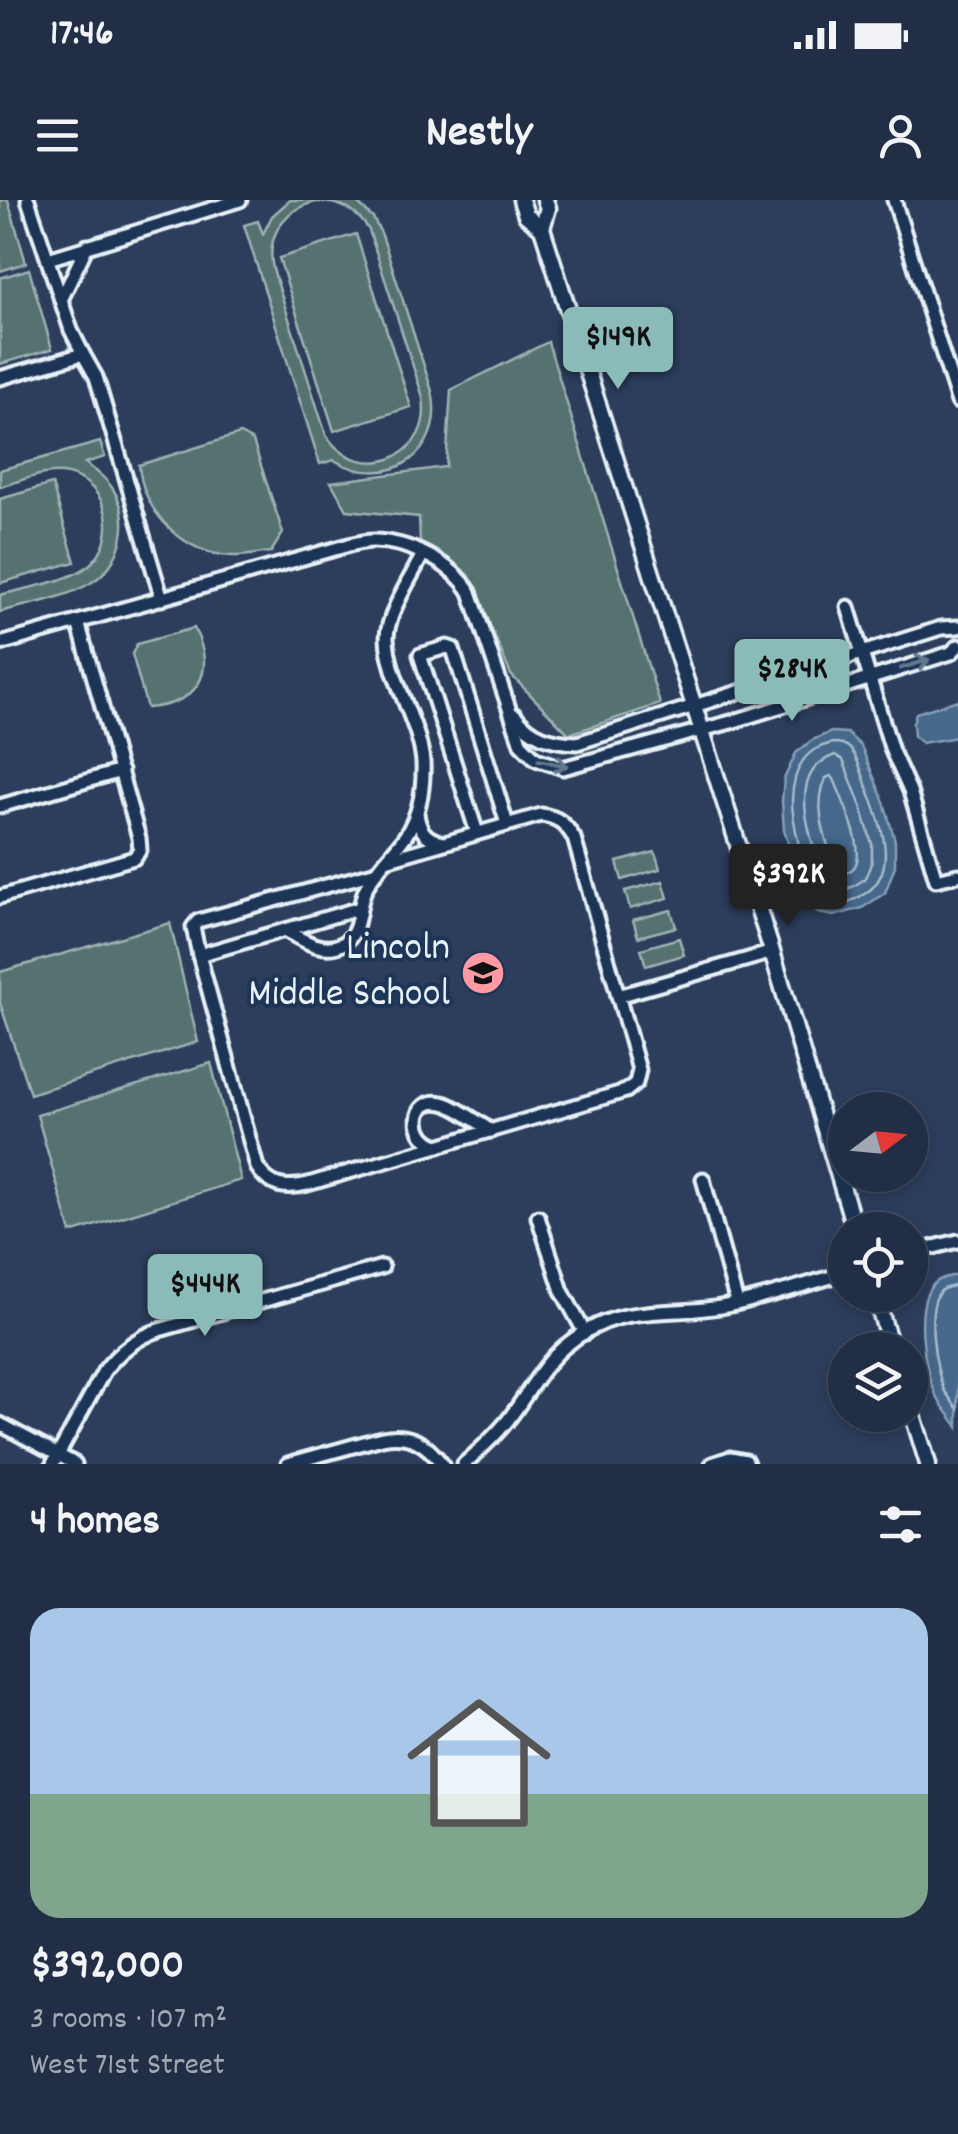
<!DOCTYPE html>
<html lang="en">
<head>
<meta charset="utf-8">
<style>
	body { margin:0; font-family:Dekko,sans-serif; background:#2d3a50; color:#f1f3f6; height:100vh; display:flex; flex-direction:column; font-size:38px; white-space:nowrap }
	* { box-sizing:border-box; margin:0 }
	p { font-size:32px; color:#a2a8b3 }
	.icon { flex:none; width:55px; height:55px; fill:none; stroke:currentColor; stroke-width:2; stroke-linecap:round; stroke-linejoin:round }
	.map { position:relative; height:1264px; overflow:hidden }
	.panel { display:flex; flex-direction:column; background:#212e45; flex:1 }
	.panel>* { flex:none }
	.needle { width:65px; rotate:74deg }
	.controls { position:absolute; left:828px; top:892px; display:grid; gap:20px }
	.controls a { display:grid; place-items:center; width:100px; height:100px; border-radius:50%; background:#212e45; box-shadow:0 5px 15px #0003,0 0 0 2px #3e4a5e; font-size:50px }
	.price { position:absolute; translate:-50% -85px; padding:0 22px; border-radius:10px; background:#8bbbb9; color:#111; font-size:32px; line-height:65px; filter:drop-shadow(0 2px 5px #0008) }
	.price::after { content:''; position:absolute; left:50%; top:60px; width:30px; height:22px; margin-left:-15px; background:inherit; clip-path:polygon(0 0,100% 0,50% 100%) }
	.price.on { background:#222; color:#fff }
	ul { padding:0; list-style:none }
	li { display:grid; align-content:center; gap:20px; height:530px; padding:0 30px }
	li+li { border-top:2px solid #3e4a5e }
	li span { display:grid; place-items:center; height:310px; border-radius:30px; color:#555 }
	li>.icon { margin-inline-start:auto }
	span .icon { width:180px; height:180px; fill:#fffc; stroke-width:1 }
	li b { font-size:42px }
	h2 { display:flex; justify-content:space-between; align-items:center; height:120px; padding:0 30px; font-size:42px }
	.status { display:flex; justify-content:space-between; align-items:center; height:70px; padding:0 50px; background:#212e45; direction:ltr }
	.status svg { height:28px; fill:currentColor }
	header { display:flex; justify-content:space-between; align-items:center; height:130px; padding:0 30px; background:#212e45; font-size:45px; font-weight:800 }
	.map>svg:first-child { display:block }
</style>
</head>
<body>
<div class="status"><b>17:46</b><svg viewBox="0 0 49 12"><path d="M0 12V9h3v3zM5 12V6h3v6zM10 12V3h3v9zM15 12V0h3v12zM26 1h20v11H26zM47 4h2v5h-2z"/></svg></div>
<header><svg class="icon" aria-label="menu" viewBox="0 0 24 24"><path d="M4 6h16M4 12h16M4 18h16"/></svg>Nestly<svg class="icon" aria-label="person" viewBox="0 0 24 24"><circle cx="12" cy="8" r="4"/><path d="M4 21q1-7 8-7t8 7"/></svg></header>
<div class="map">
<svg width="958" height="1264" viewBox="0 0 958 1264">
	<rect width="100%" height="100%" fill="#2c3e5c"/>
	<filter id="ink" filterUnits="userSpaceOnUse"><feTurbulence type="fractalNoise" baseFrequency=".01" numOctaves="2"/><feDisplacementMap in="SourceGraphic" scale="20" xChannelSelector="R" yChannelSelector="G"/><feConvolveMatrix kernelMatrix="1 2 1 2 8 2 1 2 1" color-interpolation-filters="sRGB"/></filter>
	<g filter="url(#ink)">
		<!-- green -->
		<g fill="#547270" stroke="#9eb2b4" stroke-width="2.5" fill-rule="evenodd">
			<path d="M 0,0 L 8,0 L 26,63 L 0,71 Z"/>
			<path d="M 290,0 L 354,0 L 373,18 L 382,35 L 432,191 C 446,254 388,292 334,260 L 320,264 L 244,25 L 258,21 L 263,34 L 272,16 ZM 316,2 C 340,1 356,10 369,30 L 422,194 C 437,256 361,288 326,235 L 273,69 C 266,36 283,9 316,2 Z"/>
			<path d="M 356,34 L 411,207 L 334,231 L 279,58 Z"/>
			<path d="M 29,69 L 52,149 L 0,164 L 0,78 Z"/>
			<path d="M 548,142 L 660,504 L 569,534 L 511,475 L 469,375 L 420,342 L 419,317 L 347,310 L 331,282 L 446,267 L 451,190 Z"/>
			<path d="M 240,234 L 253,241 L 283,333 L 271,352 C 258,353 244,357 232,356 C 183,354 143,312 139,265 Z"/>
			<path d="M 100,242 L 105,257 L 85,263 C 96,271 106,278 113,289 C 133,321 122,365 89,384 C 63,399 28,404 0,412 L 0,395 C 25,388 68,382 88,366 C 121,339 109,284 68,274 C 46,269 21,281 0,287 L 0,270 Z"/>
			<path d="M 52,284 L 75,362 L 0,383 L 0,299 Z"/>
			<path d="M 194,428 C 218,474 197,504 147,508 L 132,454 L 137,444 Z"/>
			<path d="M 655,652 L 660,669 L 622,680 L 617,662 Z"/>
			<path d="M 663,681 L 668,698 L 630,709 L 625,691 Z"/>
			<path d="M 671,710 L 676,727 L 638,737 L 633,720 Z"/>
			<path d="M 170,723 L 198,842 L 30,894 L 0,803 L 0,772 Z"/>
			<path d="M 679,738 L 684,755 L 646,766 L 641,749 Z"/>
			<path d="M 211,863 L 241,980 L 71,1033 L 37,915 Z"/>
		</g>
		<!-- water -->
		<g fill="#44678b" stroke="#869eb7" stroke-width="2.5">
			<path d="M 958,500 L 958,537 L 922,543 L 914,536 L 913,523 L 916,513 Z"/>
			<path d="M 831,532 L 847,533 L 861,546 L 884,602 L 895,641 L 895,666 L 885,693 L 862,708 L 834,716 L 818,713 L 805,696 L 784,630 L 782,601 L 784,579 L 796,553 L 812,540 Z"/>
			<path d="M 958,1075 L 958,1227 C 951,1216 941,1206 936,1195 C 924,1171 912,1100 936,1082 C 942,1077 951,1076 958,1075 Z"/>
		</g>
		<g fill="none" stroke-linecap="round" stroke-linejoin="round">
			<!-- shore -->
			<g stroke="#a6bacc" stroke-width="2.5">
				<path d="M 832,543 C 840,543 847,544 852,551 C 859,561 863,576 867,587 C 879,618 901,669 866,693 C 857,699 842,706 831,705 C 808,703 792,621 792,601 C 792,587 796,569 805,558 C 812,549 822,546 832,543 Z"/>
				<path d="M 835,555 L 843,560 L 862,609 L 872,644 L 872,661 L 865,679 L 852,687 L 833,693 C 822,684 821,671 817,658 C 806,624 790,570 835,555 Z"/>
				<path d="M 831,576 L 834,579 C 841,597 866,648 855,666 C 851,672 847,672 841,675 L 836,672 C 827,641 812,609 826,578 Z"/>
				<path d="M 958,1085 C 955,1086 945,1088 943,1089 C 923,1103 936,1171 944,1190 C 948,1196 953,1203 958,1209"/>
			</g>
			<!-- minor casing -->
			<g stroke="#e8f1f8" stroke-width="19">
				<g id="minor">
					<path d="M 894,0 L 958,202"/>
					<path d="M 48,59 L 240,0"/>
					<path d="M 61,100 L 87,46"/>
					<path d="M 83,154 L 96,177 L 162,399"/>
					<path d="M 0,178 L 83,154 L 71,130 L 28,0"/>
					<path d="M 848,407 L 892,551 L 910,591 L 936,680 L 958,675"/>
					<path d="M 0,444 L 349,345 C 357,343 365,341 373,341 C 408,341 452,363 470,392 L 521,544 L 536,559 L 563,568 L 731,522 L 951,453 L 958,446"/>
					<path d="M 515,515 C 531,536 550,542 577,543 L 941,428 L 958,427"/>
					<path d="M 0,606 L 121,571"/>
					<path d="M 417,613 C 419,630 425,638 442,643"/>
					<path d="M 477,633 L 420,455 L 447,447 L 453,449 L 507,624"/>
					<path d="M 0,697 L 134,658 L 140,650 L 139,638 L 78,422"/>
					<path d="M 360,708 L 285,730 C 301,739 322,754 342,744 C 362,733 357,708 365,690 C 375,669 393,654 406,635 C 420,613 424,587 423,562 C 420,524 388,477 387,438 C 387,414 412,376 423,354"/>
					<path d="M 285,730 L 199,755 L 257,967 C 270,988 285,989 308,984 L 626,891 L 636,883 L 639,870 L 574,638 C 565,623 558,617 541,615 L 386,660"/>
					<path d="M 199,755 L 193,727 L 198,721 L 377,672"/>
					<path d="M 618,796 L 773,752"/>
					<path d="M 439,946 C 410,939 411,896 443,903 C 456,906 479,923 491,931"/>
					<path d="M 703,979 L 737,1103"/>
					<path d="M 538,1017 L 562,1091 L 585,1133"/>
					<path d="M 910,1053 L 958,1041"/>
					<path d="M 0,1224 L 75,1264"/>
					<path d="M 53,1264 L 104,1171 C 119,1151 136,1138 159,1130 L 382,1067"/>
					<path d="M 288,1264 L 382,1238 C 409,1232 426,1243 442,1264"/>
					<path d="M 464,1264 C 480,1250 495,1236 508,1220 C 527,1196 540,1168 564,1147 C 620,1100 663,1118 726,1106 C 766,1098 806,1084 845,1073"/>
					<path d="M 712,1264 L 730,1258 L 746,1261 L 747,1264"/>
				</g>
			</g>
			<!-- major casing -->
			<g stroke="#e8f1f8" stroke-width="21">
				<g id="major">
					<path d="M 521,0 L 526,15 L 542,28"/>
					<path d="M 545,0 L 548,8 L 542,28 L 770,745 L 855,1030"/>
					<path d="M 875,1095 L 892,1150"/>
					<path d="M 910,1206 L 928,1264"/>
				</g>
			</g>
			<!-- minor -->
			<use href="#minor" stroke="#1d3557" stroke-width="11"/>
			<!-- major -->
			<use href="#major" stroke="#1d3557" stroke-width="14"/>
		</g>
		<!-- one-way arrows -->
		<defs><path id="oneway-shaft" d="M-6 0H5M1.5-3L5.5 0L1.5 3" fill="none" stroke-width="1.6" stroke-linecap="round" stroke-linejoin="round" transform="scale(2.5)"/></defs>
		<g stroke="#64778f">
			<use href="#oneway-shaft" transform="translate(915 464) rotate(-17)"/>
			<use href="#oneway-shaft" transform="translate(553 563) rotate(12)"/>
		</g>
	</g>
	<!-- icons -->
	<defs>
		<g id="school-disc" transform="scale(2.25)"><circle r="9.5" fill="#ff9aa2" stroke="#1d3557"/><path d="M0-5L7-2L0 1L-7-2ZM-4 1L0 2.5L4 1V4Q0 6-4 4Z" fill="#111"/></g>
	</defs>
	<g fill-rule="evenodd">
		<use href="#school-disc" x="483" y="773"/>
	</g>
	<g text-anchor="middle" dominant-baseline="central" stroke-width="8" stroke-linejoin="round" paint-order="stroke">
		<!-- poi labels -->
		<g font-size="40" fill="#e8f1f8" stroke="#1d3557" text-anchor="end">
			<text x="450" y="750">Lincoln<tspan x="450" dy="46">Middle School</tspan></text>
		</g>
	</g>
</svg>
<div class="controls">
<a><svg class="needle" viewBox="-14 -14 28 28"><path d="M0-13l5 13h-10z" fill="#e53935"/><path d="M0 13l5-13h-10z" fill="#a2a8b3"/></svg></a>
<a><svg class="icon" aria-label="locate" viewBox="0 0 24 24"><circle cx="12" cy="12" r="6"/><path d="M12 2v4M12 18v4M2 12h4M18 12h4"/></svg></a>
<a><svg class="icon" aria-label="layers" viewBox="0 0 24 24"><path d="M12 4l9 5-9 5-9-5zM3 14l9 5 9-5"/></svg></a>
</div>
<b class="price" style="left:618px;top:192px">$149K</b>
<b class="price" style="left:792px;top:524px">$284K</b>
<b class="price on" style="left:788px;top:729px">$392K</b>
<b class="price" style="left:205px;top:1139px">$444K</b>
</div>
<section class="panel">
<h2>4 homes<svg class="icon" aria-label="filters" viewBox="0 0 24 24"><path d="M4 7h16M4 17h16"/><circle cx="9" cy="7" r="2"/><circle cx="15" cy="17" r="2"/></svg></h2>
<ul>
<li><span style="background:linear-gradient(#a9c7e8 60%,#7fa58c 0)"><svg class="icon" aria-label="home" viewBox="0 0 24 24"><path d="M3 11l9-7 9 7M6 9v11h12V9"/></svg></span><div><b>$392,000</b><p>3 rooms · 107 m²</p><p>West 71st Street</p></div></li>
</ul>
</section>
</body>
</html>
